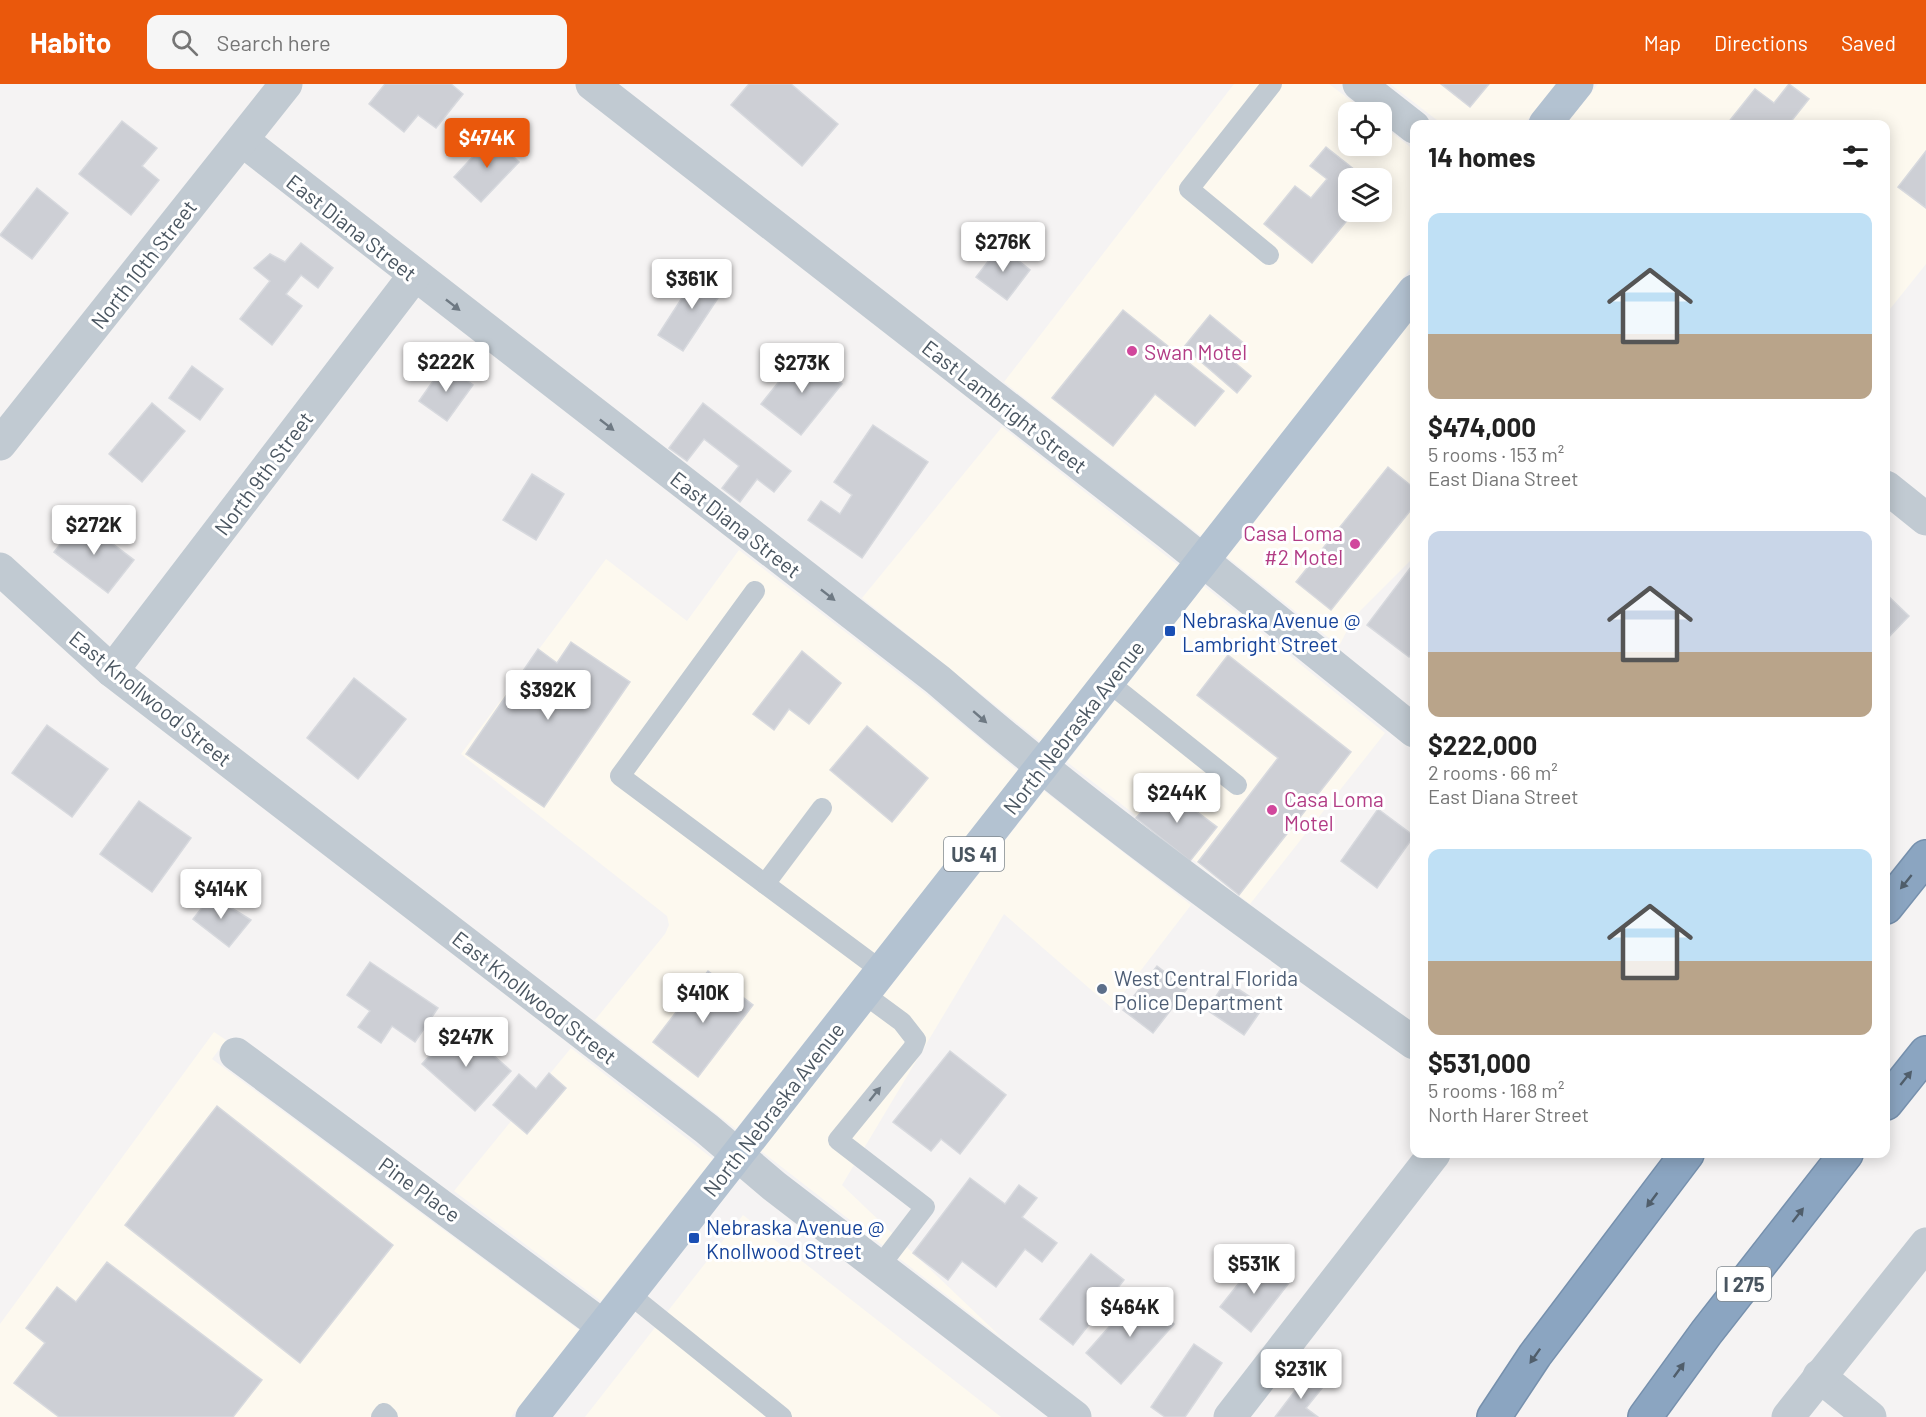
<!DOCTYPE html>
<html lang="en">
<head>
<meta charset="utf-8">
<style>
	body { margin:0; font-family:Barlow,sans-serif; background:#f6f6f6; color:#222; height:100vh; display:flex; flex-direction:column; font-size:22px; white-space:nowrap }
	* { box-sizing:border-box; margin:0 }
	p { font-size:20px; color:#767676 }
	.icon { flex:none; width:33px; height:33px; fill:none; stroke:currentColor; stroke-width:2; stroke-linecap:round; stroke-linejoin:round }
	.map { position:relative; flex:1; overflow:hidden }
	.details { position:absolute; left:1410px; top:36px; width:480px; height:1038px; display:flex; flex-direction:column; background:#fff; border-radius:12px; box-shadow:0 3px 15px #0003 }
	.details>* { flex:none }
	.controls { position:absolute; left:1338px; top:18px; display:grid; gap:12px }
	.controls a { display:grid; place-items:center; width:54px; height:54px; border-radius:12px; background:#fff; box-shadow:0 3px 15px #0003; font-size:30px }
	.price { position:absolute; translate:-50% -51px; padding:0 14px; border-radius:6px; background:#fff; color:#222; font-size:20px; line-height:39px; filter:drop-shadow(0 2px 3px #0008) }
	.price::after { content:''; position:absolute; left:50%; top:36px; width:18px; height:14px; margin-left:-9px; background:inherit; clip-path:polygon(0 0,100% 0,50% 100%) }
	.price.selected { background:#ea580c; color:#fff }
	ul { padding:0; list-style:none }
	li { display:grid; align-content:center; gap:12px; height:318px; padding:0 18px }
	li span { display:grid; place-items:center; height:186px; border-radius:12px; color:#555 }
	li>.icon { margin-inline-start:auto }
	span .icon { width:108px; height:108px; fill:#fffc; stroke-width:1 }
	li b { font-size:26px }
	h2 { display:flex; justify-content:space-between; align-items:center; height:72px; padding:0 18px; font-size:26px }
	header { display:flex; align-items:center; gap:36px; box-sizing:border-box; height:84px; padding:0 30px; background:#ea580c; color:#fff }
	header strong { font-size:28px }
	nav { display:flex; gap:33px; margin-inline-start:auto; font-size:21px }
	.search { width:420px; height:54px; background:#f6f6f6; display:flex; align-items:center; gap:15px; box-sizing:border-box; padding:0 21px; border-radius:12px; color:#767676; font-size:22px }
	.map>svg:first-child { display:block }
</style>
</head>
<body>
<header>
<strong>Habito</strong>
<div class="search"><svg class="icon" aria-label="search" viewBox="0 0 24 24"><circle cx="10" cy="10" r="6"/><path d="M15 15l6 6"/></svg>Search here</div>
<nav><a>Map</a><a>Directions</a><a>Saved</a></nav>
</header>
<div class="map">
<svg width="1926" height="1333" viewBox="0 0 1926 1333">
	<rect width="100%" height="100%" fill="#f5f3f3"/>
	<!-- commercial -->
	<g fill="#fdf9ef" fill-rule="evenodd">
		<path d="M 1234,0 L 1329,0 L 1366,28 L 1348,28 L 1348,62 L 1382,62 L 1382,41 L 1414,66 L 1414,180 L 1201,452 L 1004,298 ZM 1348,94 L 1382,94 L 1382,128 L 1348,128 Z"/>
		<path d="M 1390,0 L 1556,0 L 1524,40 L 1442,40 Z"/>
		<path d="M 1598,0 L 1926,0 L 1926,180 L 1886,230 L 1886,40 L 1566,40 Z"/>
		<path d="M 1414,234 L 1414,473 L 1354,533 L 1339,562 L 1227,473 Z"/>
		<path d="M 1002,343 L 1179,482 L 1041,658 L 862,514 Z"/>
		<path d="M 739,466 L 927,611 L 1018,687 L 736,1045 L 595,936 L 665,850 L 669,841 L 667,832 L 461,670 L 606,475 L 687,537 Z"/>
		<path d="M 1204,502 L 1385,649 L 1250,820 L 1067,678 Z"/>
		<path d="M 1044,707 L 1191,821 L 1112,924 L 1004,830 L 842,1101 L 1003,1255 L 761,1067 Z"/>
		<path d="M 214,948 L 226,956 L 212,975 L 579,1246 L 511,1333 L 0,1333 L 0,1240 Z"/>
		<path d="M 571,964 L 713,1075 L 601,1217 L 454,1107 Z"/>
		<path d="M 743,1131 L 1001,1333 L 585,1333 Z"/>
	</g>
	<!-- building -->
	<g fill="#cdcfd5" stroke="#d7d9de" stroke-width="1.5">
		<path d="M 385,0 L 451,0 L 463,10 L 436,44 L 418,31 L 404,48 L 369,20 Z"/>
		<path d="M 749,0 L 791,0 L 838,40 L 802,82 L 731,21 Z"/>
		<path d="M 1441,0 L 1489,0 L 1470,23 Z"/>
		<path d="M 1789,0 L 1809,15 L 1789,40 L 1727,40 L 1755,5 L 1774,19 Z"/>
		<path d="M 122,37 L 157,64 L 142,82 L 159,96 L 131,131 L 79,90 Z"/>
		<path d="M 492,52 L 519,78 L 481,118 L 454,93 Z"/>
		<path d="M 1326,63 L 1365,94 L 1348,94 L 1348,128 L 1354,128 L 1312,179 L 1264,140 L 1295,102 L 1311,114 L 1327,95 L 1310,82 Z"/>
		<path d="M 1926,67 L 1926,124 L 1898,103 Z"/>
		<path d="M 37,104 L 68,129 L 32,175 L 0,151 Z"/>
		<path d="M 301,159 L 333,184 L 318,204 L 301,191 L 286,210 L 302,222 L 272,261 L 240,235 L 270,197 L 254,184 L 270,170 L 285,178 Z"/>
		<path d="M 1000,162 L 1030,186 L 1007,216 L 976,193 Z"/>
		<path d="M 700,186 L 726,202 L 683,267 L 658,251 Z"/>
		<path d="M 1123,226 L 1224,307 L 1195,342 L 1155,310 L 1113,362 L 1052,314 Z"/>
		<path d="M 1210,231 L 1246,261 L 1233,277 L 1251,292 L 1237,309 L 1184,263 Z"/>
		<path d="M 802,269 L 842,300 L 801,351 L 761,320 Z"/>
		<path d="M 445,280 L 473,301 L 447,337 L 419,317 Z"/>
		<path d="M 192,282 L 223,305 L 200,336 L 169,314 Z"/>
		<path d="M 152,319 L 185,347 L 142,398 L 109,370 Z"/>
		<path d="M 703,319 L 791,387 L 774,408 L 757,395 L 740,418 L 722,404 L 739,382 L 704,355 L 687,377 L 669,364 Z"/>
		<path d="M 873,341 L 928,378 L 862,474 L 808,436 L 821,417 L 840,430 L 852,411 L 834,398 Z"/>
		<path d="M 1388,383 L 1414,404 L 1414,422 L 1331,526 L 1296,498 Z"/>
		<path d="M 532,390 L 564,410 L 536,456 L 503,436 Z"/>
		<path d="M 80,435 L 134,476 L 108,509 L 54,468 Z"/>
		<path d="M 1414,479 L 1414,567 L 1409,573 L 1367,541 Z"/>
		<path d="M 1886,510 L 1909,532 L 1886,556 Z"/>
		<path d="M 571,558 L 630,598 L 544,723 L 466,670 L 538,565 L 557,579 Z"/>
		<path d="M 802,567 L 841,599 L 809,640 L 789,625 L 774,646 L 753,630 Z"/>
		<path d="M 1228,571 L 1351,668 L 1239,811 L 1198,778 L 1278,674 L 1197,611 Z"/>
		<path d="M 354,594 L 406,635 L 358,695 L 307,654 Z"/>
		<path d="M 47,641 L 108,685 L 72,733 L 12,689 Z"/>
		<path d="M 867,642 L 928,694 L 892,738 L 830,686 Z"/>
		<path d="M 1164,703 L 1217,743 L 1190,777 L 1136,734 Z"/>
		<path d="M 139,717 L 191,754 L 152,808 L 100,770 Z"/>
		<path d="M 1378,725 L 1414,752 L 1377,804 L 1341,777 Z"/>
		<path d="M 215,807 L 225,820 L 251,836 L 229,863 L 193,835 Z"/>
		<path d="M 370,878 L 438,924 L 415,958 L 392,942 L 381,959 L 358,943 L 370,927 L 347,911 Z"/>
		<path d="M 1157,882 L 1187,905 L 1153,949 L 1123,926 Z"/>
		<path d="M 708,887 L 753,921 L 698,993 L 653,958 Z"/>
		<path d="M 1226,897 L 1264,922 L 1244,951 L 1207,926 Z"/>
		<path d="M 458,940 L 511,987 L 475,1027 L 422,980 Z"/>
		<path d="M 950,967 L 1006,1011 L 960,1070 L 941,1055 L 931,1067 L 893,1038 Z"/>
		<path d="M 549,989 L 566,1004 L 527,1050 L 493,1021 L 519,990 L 536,1005 Z"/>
		<path d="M 217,1022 L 393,1161 L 300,1279 L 125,1141 Z"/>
		<path d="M 970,1094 L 1005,1120 L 1019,1101 L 1037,1114 L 1022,1133 L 1057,1159 L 1042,1178 L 1025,1165 L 996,1203 L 962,1177 L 948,1196 L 913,1169 Z"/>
		<path d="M 1091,1170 L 1124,1196 L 1073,1261 L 1040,1235 Z"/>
		<path d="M 1258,1175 L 1289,1199 L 1251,1248 L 1220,1223 Z"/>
		<path d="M 107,1178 L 262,1296 L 233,1333 L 59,1333 L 14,1299 L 45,1259 L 26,1244 L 57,1203 L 76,1218 Z"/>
		<path d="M 1139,1209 L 1174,1240 L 1121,1300 L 1086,1269 Z"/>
		<path d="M 1194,1260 L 1222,1279 L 1185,1333 L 1165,1333 L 1151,1323 Z"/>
		<path d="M 1307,1291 L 1323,1303 L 1306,1324 L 1318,1333 L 1275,1333 Z"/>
	</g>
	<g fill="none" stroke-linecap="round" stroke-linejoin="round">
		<!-- motorway casing -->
		<g stroke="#7690ad" stroke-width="36">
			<g id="motorway">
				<path d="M 1886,823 L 1926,773"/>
				<path d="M 1886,1019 L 1926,969"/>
				<path d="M 1494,1333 L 1535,1271 L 1687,1070"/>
				<path d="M 1645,1333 L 1706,1249 L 1846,1070"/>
			</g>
		</g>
		<!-- service -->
		<g stroke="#c1cad2" stroke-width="20">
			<path d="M 1269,171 L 1189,105 L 1272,0"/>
			<path d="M 755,507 L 620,692 L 882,887"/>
			<path d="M 1108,598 L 1237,701"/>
			<path d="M 765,800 L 822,724"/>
			<path d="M 864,910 L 902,938 L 916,956 L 913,964 L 838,1056 L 925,1123 L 879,1183"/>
			<path d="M 628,1209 L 782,1333"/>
			<path d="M 381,1333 L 384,1329 L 388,1333"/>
		</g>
		<!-- minor -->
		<g stroke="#c1cad2" stroke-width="33">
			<path d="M 592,0 L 1171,451 L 1414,647"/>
			<path d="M 1359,0 L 1414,43"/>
			<path d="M 242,56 L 938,596 C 1089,727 1252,844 1414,959"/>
			<path d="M 0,360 L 286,0"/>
			<path d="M 1886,403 L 1926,435"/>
			<path d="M 0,485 L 112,587 L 707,1045 L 774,1102 L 1075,1333"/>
			<path d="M 112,587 L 414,192"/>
			<path d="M 236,970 L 603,1242"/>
			<path d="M 1819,1292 L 1870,1333"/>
			<path d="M 1230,1333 L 1434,1070"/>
			<path d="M 1788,1333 L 1926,1160"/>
		</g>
		<!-- primary -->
		<g stroke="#b3c2d1" stroke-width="33">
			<path d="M 1545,40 L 1577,0"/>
			<path d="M 532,1333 L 1414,207"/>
		</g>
		<!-- motorway -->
		<use href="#motorway" stroke="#8ba5c1" stroke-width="33"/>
	</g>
	<!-- one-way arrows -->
	<defs><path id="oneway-solid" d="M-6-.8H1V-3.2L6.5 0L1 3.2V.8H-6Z" transform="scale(1.5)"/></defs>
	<g fill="#6e7983">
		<use href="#oneway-solid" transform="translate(453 221) rotate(38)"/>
		<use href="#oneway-solid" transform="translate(607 341) rotate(38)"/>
		<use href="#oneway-solid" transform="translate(828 511) rotate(38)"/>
		<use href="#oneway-solid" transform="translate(980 633) rotate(41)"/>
		<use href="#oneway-solid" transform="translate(875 1010) rotate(-51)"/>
	</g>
	<g fill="#505e6b">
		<use href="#oneway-solid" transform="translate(1906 798) rotate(129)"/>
		<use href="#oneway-solid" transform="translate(1906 994) rotate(-51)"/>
		<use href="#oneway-solid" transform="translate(1652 1116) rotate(127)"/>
		<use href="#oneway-solid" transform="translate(1798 1131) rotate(-52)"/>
		<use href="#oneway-solid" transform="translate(1535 1272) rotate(125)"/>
		<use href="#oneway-solid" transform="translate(1679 1286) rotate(-54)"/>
	</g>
	<!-- markers -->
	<g fill="#d1479c" stroke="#fff" stroke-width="2">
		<circle cx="1132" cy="267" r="6"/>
		<circle cx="1355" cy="460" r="6"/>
		<circle cx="1272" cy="726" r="6"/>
	</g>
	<g fill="#1a4fb4" stroke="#fff" stroke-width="2">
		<rect x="1164" y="541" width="12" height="12" rx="3"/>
		<rect x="688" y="1148" width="12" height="12" rx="3"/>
	</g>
	<circle fill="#5c6f8a" stroke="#fff" stroke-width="2" cx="1102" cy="905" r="6"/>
	<g text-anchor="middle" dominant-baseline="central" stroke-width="6" stroke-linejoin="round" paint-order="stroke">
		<!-- shield labels -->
		<g fill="#fff" stroke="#808990" stroke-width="1.5">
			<rect x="944" y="753" width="60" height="34" rx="4.5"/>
			<rect x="1717" y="1183" width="54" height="34" rx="4.5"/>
		</g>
		<g font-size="20" font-weight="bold" fill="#4a5661">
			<text x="974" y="770">US 41</text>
			<text x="1744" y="1200">I 275</text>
		</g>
		<!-- street labels -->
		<g font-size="21" fill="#4a5661" stroke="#fff">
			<text transform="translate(352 143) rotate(38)">East Diana Street</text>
			<text transform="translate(143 180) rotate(-52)">North 10th Street</text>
			<text transform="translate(1005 322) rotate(38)">East Lambright Street</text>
			<text transform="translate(263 389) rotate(-53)">North 9th Street</text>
			<text transform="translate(736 440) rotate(38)">East Diana Street</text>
			<text transform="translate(151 614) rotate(39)">East Knollwood Street</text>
			<text transform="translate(1073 643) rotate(-52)">North Nebraska Avenue</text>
			<text transform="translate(535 913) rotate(38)">East Knollwood Street</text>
			<text transform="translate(773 1025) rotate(-52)">North Nebraska Avenue</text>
			<text transform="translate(420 1105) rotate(36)">Pine Place</text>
		</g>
		<!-- hotel labels -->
		<g font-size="21" fill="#b23c85" stroke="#fff" text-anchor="start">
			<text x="1144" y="267">Swan Motel</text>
			<text x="1343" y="448" text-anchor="end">Casa Loma<tspan x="1343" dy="24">#2 Motel</tspan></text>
			<text x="1284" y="714">Casa Loma<tspan x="1284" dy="24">Motel</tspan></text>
		</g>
		<!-- transit labels -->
		<g font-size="21" fill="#164399" stroke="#fff" text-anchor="start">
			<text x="1182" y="535">Nebraska Avenue @<tspan x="1182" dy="24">Lambright Street</tspan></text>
			<text x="706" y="1142">Nebraska Avenue @<tspan x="706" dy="24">Knollwood Street</tspan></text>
		</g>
		<!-- service labels -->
		<g font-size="21" fill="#4e5e75" stroke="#fff" text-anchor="start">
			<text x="1114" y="893">West Central Florida<tspan x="1114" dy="24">Police Department</tspan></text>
		</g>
	</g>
</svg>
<div class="controls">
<a><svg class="icon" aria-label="locate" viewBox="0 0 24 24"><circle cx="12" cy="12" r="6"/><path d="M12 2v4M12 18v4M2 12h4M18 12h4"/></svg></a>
<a><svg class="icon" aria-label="layers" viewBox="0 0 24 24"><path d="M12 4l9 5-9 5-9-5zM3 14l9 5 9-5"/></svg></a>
</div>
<b class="price selected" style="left:487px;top:85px">$474K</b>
<b class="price" style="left:1003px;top:189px">$276K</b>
<b class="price" style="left:692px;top:226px">$361K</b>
<b class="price" style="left:446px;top:309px">$222K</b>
<b class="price" style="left:802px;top:310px">$273K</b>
<b class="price" style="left:94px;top:472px">$272K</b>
<b class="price" style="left:548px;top:637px">$392K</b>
<b class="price" style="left:1177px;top:740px">$244K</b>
<b class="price" style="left:221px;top:836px">$414K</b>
<b class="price" style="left:703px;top:940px">$410K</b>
<b class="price" style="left:466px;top:984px">$247K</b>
<b class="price" style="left:1254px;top:1211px">$531K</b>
<b class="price" style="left:1130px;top:1254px">$464K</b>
<b class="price" style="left:1301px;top:1316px">$231K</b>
<section class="details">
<h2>14 homes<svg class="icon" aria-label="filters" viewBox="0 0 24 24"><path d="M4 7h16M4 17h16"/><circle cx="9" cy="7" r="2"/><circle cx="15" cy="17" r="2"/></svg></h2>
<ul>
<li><span style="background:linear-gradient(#bfe0f5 65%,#b9a48a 0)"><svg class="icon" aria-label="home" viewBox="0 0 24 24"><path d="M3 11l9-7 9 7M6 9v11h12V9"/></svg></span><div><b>$474,000</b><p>5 rooms · 153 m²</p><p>East Diana Street</p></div></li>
<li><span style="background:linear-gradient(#c9d6e8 65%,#b9a48a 0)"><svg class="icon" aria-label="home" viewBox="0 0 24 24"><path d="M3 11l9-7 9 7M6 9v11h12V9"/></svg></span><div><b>$222,000</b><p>2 rooms · 66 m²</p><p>East Diana Street</p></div></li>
<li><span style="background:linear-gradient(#bfe0f5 60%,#b9a48a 0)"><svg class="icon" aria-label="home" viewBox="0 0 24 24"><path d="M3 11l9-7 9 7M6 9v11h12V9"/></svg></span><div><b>$531,000</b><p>5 rooms · 168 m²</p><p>North Harer Street</p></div></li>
</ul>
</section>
</div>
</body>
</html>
